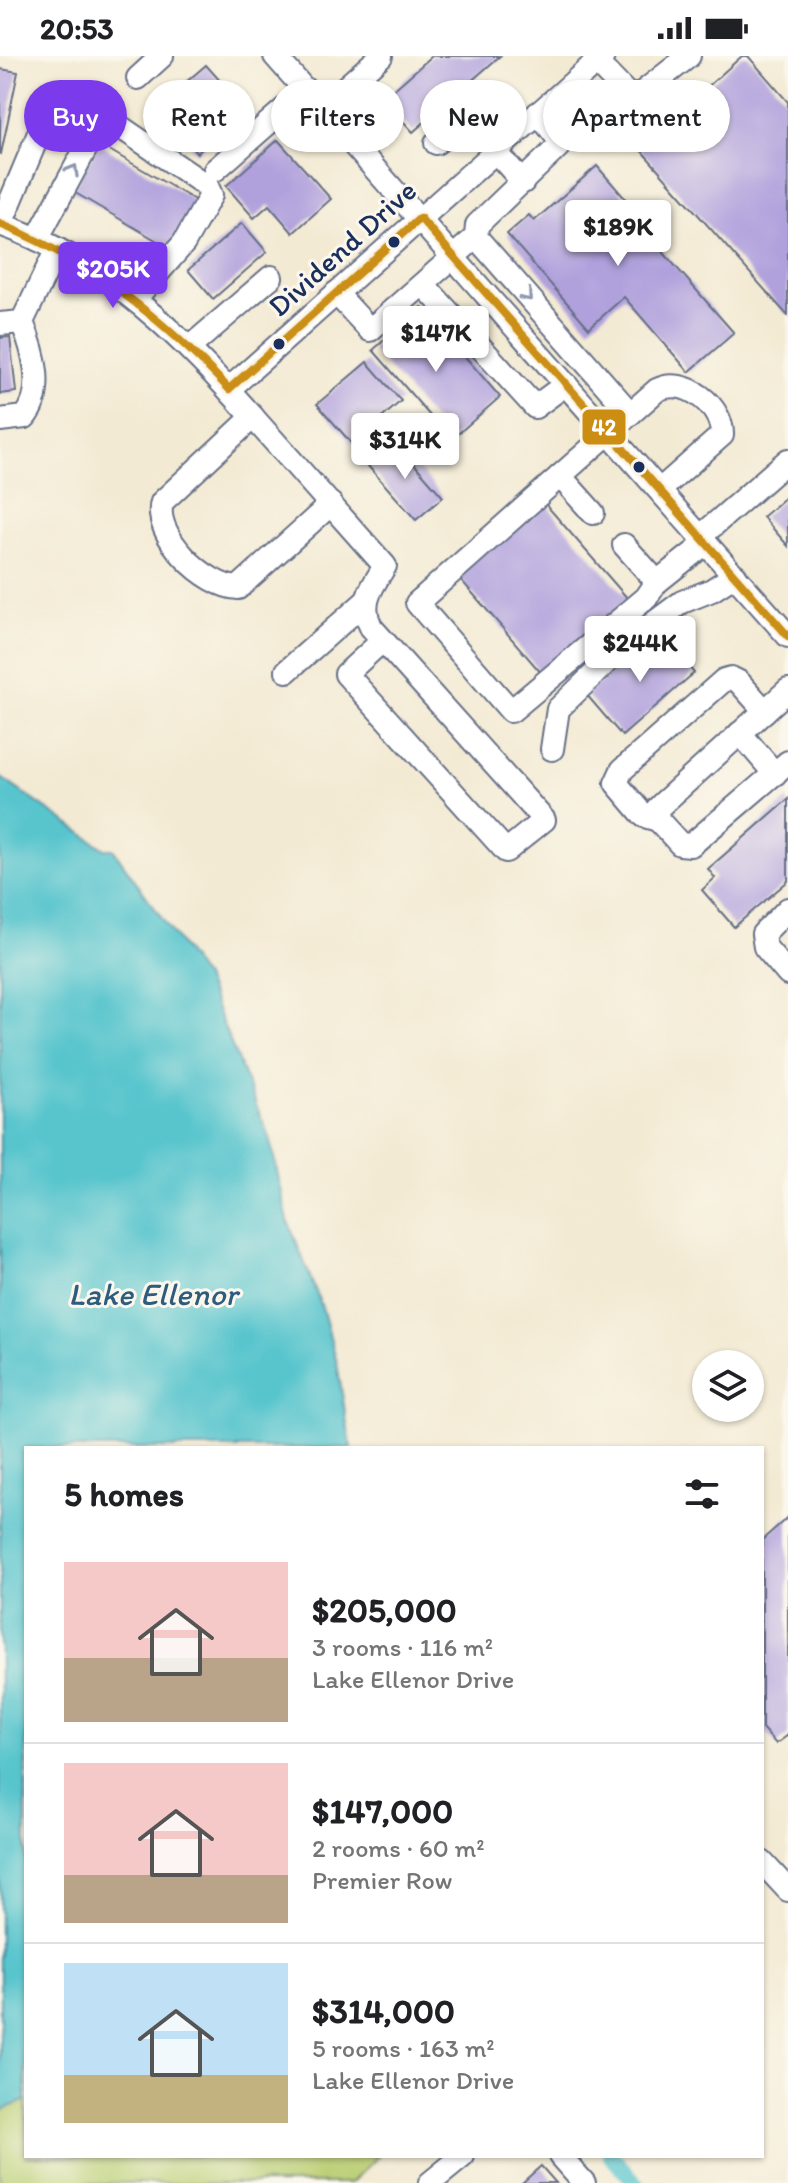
<!DOCTYPE html>
<html lang="en">
<head>
<meta charset="utf-8">
<style>
	body { margin:0; font-family:Itim,sans-serif; background:#f2f2f2; color:#202124; height:100vh; display:flex; flex-direction:column; font-size:30px; white-space:nowrap }
	* { box-sizing:border-box; margin:0 }
	p { font-size:26px; color:#757577 }
	.icon { flex:none; width:44px; height:44px; fill:none; stroke:currentColor; stroke-width:2; stroke-linecap:round; stroke-linejoin:round }
	.map { position:relative; flex:1; overflow:hidden }
	.drawer { position:absolute; left:24px; top:1390px; width:740px; height:712px; display:flex; flex-direction:column; background:#fff; border-radius:0px; box-shadow:0 2px 6px #0004 }
	.drawer>* { flex:none }
	.hud { position:absolute; left:24px; top:24px; width:740px; height:72px; display:flex; gap:16px }
	.controls { position:absolute; left:692px; top:1294px; display:grid; gap:16px }
	.controls a { display:grid; place-items:center; width:72px; height:72px; border-radius:50%; background:#fff; box-shadow:0 2px 6px #0004; font-size:40px }
	.price { position:absolute; translate:-50% -68px; padding:0 18px; border-radius:8px; background:#fff; color:#222; font-size:26px; line-height:52px; filter:drop-shadow(0 2px 4px #0008) }
	.price::after { content:''; position:absolute; left:50%; top:48px; width:24px; height:18px; margin-left:-12px; background:inherit; clip-path:polygon(0 0,100% 0,50% 100%) }
	.price.current { background:#7c3aed; color:#fff }
	ul { padding:0; list-style:none }
	li { display:flex; align-items:center; gap:24px; height:200px; padding:0 40px }
	li+li { border-top:2px solid #e0e0e0 }
	li span { display:grid; place-items:center; flex:none; width:224px; height:160px; border-radius:0px; color:#555 }
	li>.icon { margin-inline-start:auto }
	span .icon { width:96px; height:96px; fill:#fffc; stroke-width:1 }
	li b { font-size:34px }
	h2 { display:flex; justify-content:space-between; align-items:center; height:96px; padding:0 40px; font-size:34px }
	.tag { padding:0 28px; border-radius:36px; background:#fff; box-shadow:0 2px 6px #0004; font-size:28px; line-height:72px }
	.tag.current { background:#7c3aed; color:#fff }
	.status { display:flex; justify-content:space-between; align-items:center; height:56px; padding:0 40px; background:#fff; direction:ltr }
	.status svg { height:22px; fill:currentColor }
	.map>svg:first-child { display:block }
</style>
</head>
<body>
<div class="status"><b>20:53</b><svg viewBox="0 0 49 12"><path d="M0 12V9h3v3zM5 12V6h3v6zM10 12V3h3v9zM15 12V0h3v12zM26 1h20v11H26zM47 4h2v5h-2z"/></svg></div>
<div class="map">
<svg width="788" height="2127" viewBox="0 0 788 2127">
	<rect width="100%" height="100%" fill="#fbf7ec"/>
	<filter id="ink" filterUnits="userSpaceOnUse"><feTurbulence type="fractalNoise" baseFrequency=".0125" numOctaves="2"/><feDisplacementMap in="SourceGraphic" scale="16" xChannelSelector="R" yChannelSelector="G"/><feConvolveMatrix kernelMatrix="1 2 1 2 8 2 1 2 1" color-interpolation-filters="sRGB"/></filter>
	<filter id="wash" filterUnits="userSpaceOnUse"><feTurbulence type="fractalNoise" baseFrequency=".006" numOctaves="4" result="noise"/><feDisplacementMap in="SourceGraphic" scale="32" xChannelSelector="R" yChannelSelector="G"/><feGaussianBlur stdDeviation="1.8" result="paint"/><feColorMatrix in="noise" values="0 0 0 0 0 0 0 0 0 0 0 0 0 0 0 0 0 1.4 0 .05"/><feComposite in="paint" operator="in"/></filter>
	<g filter="url(#wash)">
		<rect width="100%" height="100%" fill="#f3ead3"/>
		<!-- green -->
		<path fill="#b9ce72" stroke="#6a7e68" stroke-width="2" d="M 26,2044 L 26,2100 L 379,2100 L 351,2127 L 0,2127 L 0,2055 Z"/>
		<!-- water -->
		<path fill="#58c5cd" stroke="#3a7a96" stroke-width="2" d="M 0,721 L 105,793 L 113,793 L 204,922 L 270,1083 L 288,1165 L 322,1251 L 337,1307 L 351,1392 L 26,1392 L 26,2044 L 0,2055 Z"/>
		<g fill="none" stroke-linecap="round" stroke-linejoin="round">
			<!-- canal -->
			<path stroke="#58c5cd" stroke-width="16" d="M 611,2100 L 636,2127"/>
		</g>
		<g id="blocks">
			<!-- building -->
			<g fill="#b0a1dd">
				<path d="M 432,0 L 500,0 L 413,76 L 383,43 Z"/>
				<path d="M 742,0 L 748,0 L 788,46 L 788,260 L 639,92 Z"/>
				<path d="M 206,9 L 246,54 L 197,97 L 157,51 Z"/>
				<path d="M 0,13 L 18,16 L 1,98 L 0,97 Z"/>
				<path d="M 278,84 L 331,143 L 293,177 L 269,149 L 254,162 L 226,130 Z"/>
				<path d="M 99,88 L 198,146 L 171,193 L 72,135 Z"/>
				<path d="M 597,110 L 654,176 L 649,180 L 734,277 L 689,316 L 624,241 L 589,272 L 507,178 L 529,159 L 534,165 Z"/>
				<path d="M 242,167 L 267,196 L 213,243 L 188,214 Z"/>
				<path d="M 422,251 L 500,341 L 451,384 L 373,294 Z"/>
				<path d="M 10,281 L 16,336 L 0,338 L 0,282 Z"/>
				<path d="M 367,306 L 401,345 L 352,388 L 317,348 Z"/>
				<path d="M 395,386 L 443,441 L 416,464 L 368,410 Z"/>
				<path d="M 788,439 L 788,490 L 763,461 Z"/>
				<path d="M 541,443 L 628,543 L 542,618 L 456,518 Z"/>
				<path d="M 658,575 L 694,617 L 622,680 L 586,638 Z"/>
				<path d="M 788,743 L 788,825 L 734,871 L 702,834 L 715,822 L 708,813 Z"/>
				<path d="M 788,1461 L 788,1679 L 776,1688 L 762,1672 L 762,1484 Z"/>
				<path d="M 541,2110 L 556,2127 L 522,2127 Z"/>
			</g>
		</g>
	</g>
	<g filter="url(#ink)">
		<use href="#blocks" fill-opacity="0" stroke="#677087" stroke-width="2"/>
		<g fill="none" stroke-linecap="round" stroke-linejoin="round">
			<!-- minor casing -->
			<g stroke="#677087" stroke-width="26">
				<g id="minor">
					<path d="M 275,0 L 788,580"/>
					<path d="M 596,6 L 633,44 L 689,0"/>
					<path d="M 138,22 L 162,0"/>
					<path d="M 322,52 L 381,0"/>
					<path d="M 436,87 L 481,51 L 491,54 L 515,78"/>
					<path d="M 495,95 L 523,126"/>
					<path d="M 215,114 L 306,34"/>
					<path d="M 0,168 C 112,208 182,281 259,368 C 301,415 343,462 385,510 C 372,531 359,547 371,571 L 544,764 L 506,795 L 346,618 L 382,585"/>
					<path d="M 1,168 L 52,46"/>
					<path d="M 476,181 L 630,357"/>
					<path d="M 37,183 L 93,79 L 107,66 L 116,68 L 207,130 L 211,139 L 184,187 L 136,242"/>
					<path d="M 423,228 L 535,351 L 566,328"/>
					<path d="M 336,237 L 370,274 L 476,181 L 477,169 L 559,90 L 560,85 L 538,57"/>
					<path d="M 0,268 L 22,266"/>
					<path d="M 190,291 L 271,221"/>
					<path d="M 229,333 L 603,0"/>
					<path d="M 253,361 L 162,446 C 152,479 206,531 238,532 L 331,448"/>
					<path d="M 0,364 L 25,361 C 46,335 34,295 22,266 L 57,193"/>
					<path d="M 560,420 L 593,457"/>
					<path d="M 660,434 L 722,379 C 723,351 685,319 657,334 L 417,547 L 511,655 L 646,542 L 657,526 L 706,487"/>
					<path d="M 700,481 L 788,404"/>
					<path d="M 624,489 L 657,526"/>
					<path d="M 287,615 L 366,545"/>
					<path d="M 788,634 L 662,748 L 657,753 L 658,764 L 680,788 L 691,789 L 788,706"/>
					<path d="M 740,677 L 775,718"/>
					<path d="M 552,693 L 558,653 L 624,589 L 682,546 L 712,534 L 735,519"/>
					<path d="M 658,764 L 644,760 L 616,727 L 622,714 L 724,624 L 731,622 L 739,626 L 765,655"/>
					<path d="M 788,853 L 763,878 L 765,891 L 788,918"/>
					<path d="M 762,1806 L 788,1834"/>
					<path d="M 560,2100 L 584,2127"/>
					<path d="M 430,2127 L 463,2100"/>
				</g>
			</g>
			<!-- minor -->
			<use href="#minor" stroke="#fff" stroke-width="22"/>
			<!-- bus-1 casing -->
			<g stroke="#fbf7ec" stroke-width="14">
				<g id="bus-1">
					<path d="M 420,162 L 788,580"/>
					<path d="M 0,168 C 91,205 162,262 229,333"/>
					<path d="M 229,333 L 420,162"/>
				</g>
			</g>
			<!-- bus-1 -->
			<use href="#bus-1" stroke="#cb8e13" stroke-width="8"/>
		</g>
		<!-- one-way arrows -->
		<defs><path id="oneway-chevron" d="M-2-3.5L2.5 0L-2 3.5" fill="none" stroke-width="1.6" stroke-linecap="round" stroke-linejoin="round" transform="scale(2)"/></defs>
		<g stroke="#8d97ae">
			<use href="#oneway-chevron" transform="translate(73 114) rotate(-60)"/>
			<use href="#oneway-chevron" transform="translate(527 240) rotate(49)"/>
		</g>
	</g>
	<!-- markers -->
	<g fill="#1b2f5e" stroke="#fbf7ec" stroke-width="3">
		<circle cx="394" cy="186" r="7"/>
		<circle cx="279" cy="288" r="7"/>
		<circle cx="639" cy="411" r="7"/>
	</g>
	<g text-anchor="middle" dominant-baseline="central" stroke-width="6" stroke-linejoin="round" paint-order="stroke">
		<!-- street labels -->
		<g font-size="30" fill="#1b2f5e" stroke="#fbf7ec">
			<text transform="translate(342 192) rotate(-42)">Dividend Drive</text>
		</g>
		<!-- water labels -->
		<g font-size="32" font-style="italic" fill="#2d5c7f" stroke="#fbf7ec">
			<text x="153" y="1238">Lake Ellenor</text>
		</g>
	</g>
	<rect stroke="#fbf7ec" stroke-width="3" x="581" y="352" width="46" height="38" rx="8" fill="#cb8e13"/>
	<g font-size="22" text-anchor="middle" font-weight="bold" fill="#fff">
		<text x="604" y="379">42</text>
	</g>
</svg>
<div class="controls">
<a><svg class="icon" aria-label="layers" viewBox="0 0 24 24"><path d="M12 4l9 5-9 5-9-5zM3 14l9 5 9-5"/></svg></a>
</div>
<b class="price" style="left:618px;top:212px">$189K</b>
<b class="price current" style="left:113px;top:254px">$205K</b>
<b class="price" style="left:436px;top:318px">$147K</b>
<b class="price" style="left:405px;top:425px">$314K</b>
<b class="price" style="left:640px;top:628px">$244K</b>
<div class="hud">
<a class="tag current">Buy</a>
<a class="tag">Rent</a>
<a class="tag">Filters</a>
<a class="tag">New</a>
<a class="tag">Apartment</a>
</div>
<section class="drawer">
<h2>5 homes<svg class="icon" aria-label="filters" viewBox="0 0 24 24"><path d="M4 7h16M4 17h16"/><circle cx="9" cy="7" r="2"/><circle cx="15" cy="17" r="2"/></svg></h2>
<ul>
<li><span style="background:linear-gradient(#f6c9c9 60%,#b9a48a 0)"><svg class="icon" aria-label="home" viewBox="0 0 24 24"><path d="M3 11l9-7 9 7M6 9v11h12V9"/></svg></span><div><b>$205,000</b><p>3 rooms · 116 m²</p><p>Lake Ellenor Drive</p></div></li>
<li><span style="background:linear-gradient(#f6c9c9 70%,#b9a48a 0)"><svg class="icon" aria-label="home" viewBox="0 0 24 24"><path d="M3 11l9-7 9 7M6 9v11h12V9"/></svg></span><div><b>$147,000</b><p>2 rooms · 60 m²</p><p>Premier Row</p></div></li>
<li><span style="background:linear-gradient(#bfe0f5 70%,#c2b280 0)"><svg class="icon" aria-label="home" viewBox="0 0 24 24"><path d="M3 11l9-7 9 7M6 9v11h12V9"/></svg></span><div><b>$314,000</b><p>5 rooms · 163 m²</p><p>Lake Ellenor Drive</p></div></li>
</ul>
</section>
</div>
</body>
</html>
